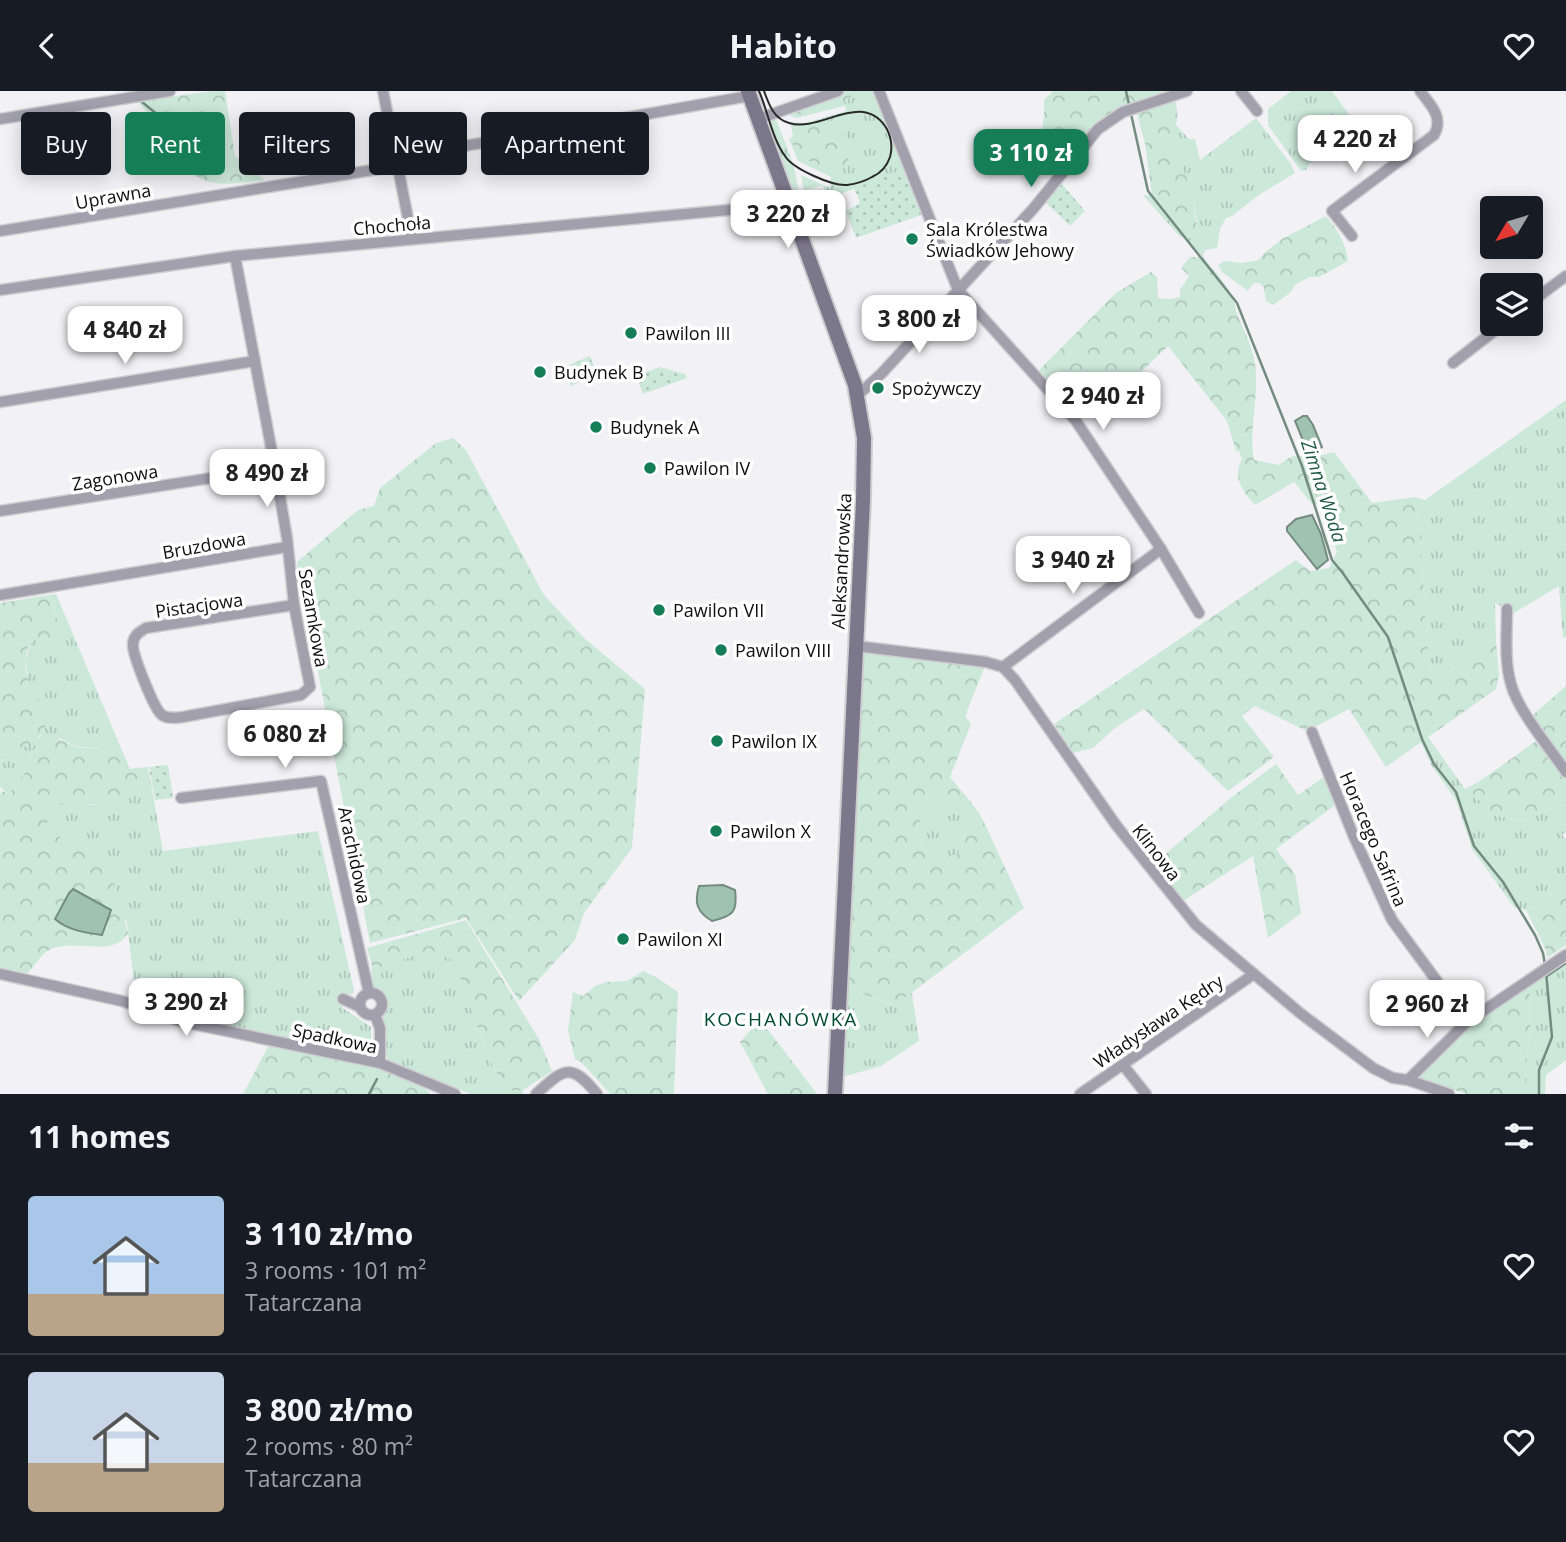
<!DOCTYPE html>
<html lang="en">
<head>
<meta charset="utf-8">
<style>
	body { margin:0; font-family:"Open Sans",sans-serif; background:#242831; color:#f1f3f6; height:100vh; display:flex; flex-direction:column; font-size:26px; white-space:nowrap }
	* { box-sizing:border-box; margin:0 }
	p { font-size:23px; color:#9ea1a6 }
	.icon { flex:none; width:38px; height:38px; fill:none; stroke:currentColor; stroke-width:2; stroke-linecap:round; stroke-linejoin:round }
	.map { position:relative; height:1003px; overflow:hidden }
	.sheet { display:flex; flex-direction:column; background:#171b24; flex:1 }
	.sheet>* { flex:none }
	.guide { position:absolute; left:21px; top:21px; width:700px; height:63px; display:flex; gap:14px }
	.needle { width:46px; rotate:232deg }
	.buttons { position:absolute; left:1480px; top:105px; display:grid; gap:14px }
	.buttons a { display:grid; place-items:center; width:63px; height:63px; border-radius:7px; background:#171b24; box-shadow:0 4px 18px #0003; font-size:35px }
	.price { position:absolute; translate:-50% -60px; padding:0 16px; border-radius:14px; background:#fff; color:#222; font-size:23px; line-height:46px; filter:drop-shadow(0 2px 4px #0008) }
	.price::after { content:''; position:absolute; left:50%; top:42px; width:21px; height:16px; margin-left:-10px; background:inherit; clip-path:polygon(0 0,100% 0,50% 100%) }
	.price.selected { background:#157e59; color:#fff }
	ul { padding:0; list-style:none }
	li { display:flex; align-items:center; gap:21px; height:175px; padding:0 28px }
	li+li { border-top:2px solid #363941 }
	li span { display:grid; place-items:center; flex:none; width:196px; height:140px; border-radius:7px; color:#555 }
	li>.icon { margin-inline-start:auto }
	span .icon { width:84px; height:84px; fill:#fffc; stroke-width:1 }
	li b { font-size:30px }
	h2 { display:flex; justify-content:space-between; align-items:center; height:84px; padding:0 28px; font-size:30px }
	.chip { padding:0 24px; border-radius:7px; background:#171b24; box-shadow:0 4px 18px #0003; font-size:24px; line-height:63px }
	.chip.selected { background:#157e59; color:#fff }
	header { display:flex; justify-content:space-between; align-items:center; height:91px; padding:0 28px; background:#171b24; font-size:32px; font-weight:700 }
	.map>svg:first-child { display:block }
</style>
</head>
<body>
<header><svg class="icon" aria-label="back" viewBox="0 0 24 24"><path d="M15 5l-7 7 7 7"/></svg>Habito<svg class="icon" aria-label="heart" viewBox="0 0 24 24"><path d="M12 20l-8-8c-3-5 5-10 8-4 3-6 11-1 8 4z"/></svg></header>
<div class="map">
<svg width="1566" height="1003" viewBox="0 0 1566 1003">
	<defs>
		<pattern id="grass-tufts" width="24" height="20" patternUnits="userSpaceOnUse" patternTransform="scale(1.75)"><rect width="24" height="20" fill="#cce8d9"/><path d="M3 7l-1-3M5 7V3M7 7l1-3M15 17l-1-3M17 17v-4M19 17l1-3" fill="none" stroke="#aec6b9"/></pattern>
		<pattern id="forest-crowns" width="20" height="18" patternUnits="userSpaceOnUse" patternTransform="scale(1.75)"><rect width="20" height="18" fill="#cce8d9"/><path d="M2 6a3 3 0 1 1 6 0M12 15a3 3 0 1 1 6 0" fill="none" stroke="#aec6b9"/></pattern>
		<pattern id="park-dots" width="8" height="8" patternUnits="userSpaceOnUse" patternTransform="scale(1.75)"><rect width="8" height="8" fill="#cce8d9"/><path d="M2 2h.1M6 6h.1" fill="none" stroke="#aec6b9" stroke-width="1.8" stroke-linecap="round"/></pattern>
	</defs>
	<rect width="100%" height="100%" fill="#f2f2f6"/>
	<!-- grass -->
	<g fill="url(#grass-tufts)">
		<path d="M 846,0 L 874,0 L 906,77 L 828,108 L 823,94 L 804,100 L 801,84 L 830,97 L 831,86 L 798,70 L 789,48 L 793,45 L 790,31 L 805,32 L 846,20 L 845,15 L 796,27 L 784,21 Z"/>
		<path d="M 1291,0 L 1332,0 L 1359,37 L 1309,73 L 1306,79 L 1301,80 L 1268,34 L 1268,18 Z"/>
		<path d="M 775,26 C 785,53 801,83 798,113 L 767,29 L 773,41 L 769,28 Z"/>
		<path d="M 1256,27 L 1291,73 L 1295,82 L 1259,104 L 1232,125 L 1226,127 L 1220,138 L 1217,157 L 1205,159 L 1203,166 L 1186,147 L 1180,146 L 1143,104 L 1157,105 L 1166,100 L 1197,132 L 1193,103 L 1183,79 L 1165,56 L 1166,47 L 1176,34 L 1189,48 L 1195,48 L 1200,69 Z"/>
		<path d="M 1566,309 L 1566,545 L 1563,547 L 1559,495 L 1514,522 L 1495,512 L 1496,550 L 1489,548 L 1439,584 L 1430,586 L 1418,418 L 1425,409 Z"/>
		<path d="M 56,503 L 119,652 C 97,658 80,660 60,647 L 34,658 L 28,678 L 9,704 L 0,696 L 0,670 L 41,645 L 44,621 L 30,593 L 25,572 L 32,546 L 55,548 L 56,523 L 49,504 Z"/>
		<path d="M 1428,646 L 1465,698 L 1480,690 L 1472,702 L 1493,724 L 1525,730 L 1566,710 L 1566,741 L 1562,744 L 1566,748 L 1566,789 L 1536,817 L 1526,819 L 1514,816 L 1472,758 L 1456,709 L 1431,674 L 1421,651 Z"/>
		<path d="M 148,676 L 163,760 L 318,740 L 354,899 L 353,903 L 347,903 L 342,911 L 343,917 L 371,936 L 371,966 L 220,934 L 214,896 L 199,887 L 181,888 L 143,906 L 135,900 L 127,832 L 88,758 L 67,752 L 45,734 L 55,714 L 94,714 L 140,702 L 137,677 Z"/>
		<path d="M 970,710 L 981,725 L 963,737 L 966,747 L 958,763 L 943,768 L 923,758 L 916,741 C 928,706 936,712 970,710 Z"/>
		<path d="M 430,859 L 455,870 C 471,914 482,961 507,1000 L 523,999 L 523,1003 L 471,1003 L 390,971 L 386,965 L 381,930 L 386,910 L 371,891 L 372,875 L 381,876 Z"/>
		<path d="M 1566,868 L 1566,969 L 1546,984 L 1545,1003 L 1525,1003 C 1524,967 1536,926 1528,893 Z"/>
		<path d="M 845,896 L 893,915 L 912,902 L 919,950 L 881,975 L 846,985 L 844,981 Z"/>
	</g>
	<!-- forest -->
	<g fill="url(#forest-crowns)">
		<path d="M 213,0 L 225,0 L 235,65 L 265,89 C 241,91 206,101 188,77 C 181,67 182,51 174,42 C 162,30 147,24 137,10 Z"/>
		<path d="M 856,0 L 871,0 L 882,21 L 879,24 C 869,20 873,13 867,7 L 861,8 L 856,4 L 849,6 L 848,10 L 798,24 L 796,21 Z"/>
		<path d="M 1053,0 L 1174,0 C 1174,10 1179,19 1177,29 C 1175,40 1166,44 1165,56 L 1175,58 L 1193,103 L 1197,141 C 1183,138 1169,113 1166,101 L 1157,105 L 1152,104 L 1145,53 L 1134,11 L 1102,31 L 1061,79 L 1039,59 L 1044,24 L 1044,9 Z"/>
		<path d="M 828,30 L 838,36 L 849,48 L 848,74 L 836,79 L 806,69 L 799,59 L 795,58 L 792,51 L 808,36 Z"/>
		<path d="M 1326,125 C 1337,138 1346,152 1348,170 L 1319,186 L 1310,186 L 1296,193 L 1290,202 L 1273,214 L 1266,210 L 1264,197 L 1260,192 L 1254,192 L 1248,200 L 1222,181 L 1218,174 L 1225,170 L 1242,172 L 1259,169 L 1264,162 L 1282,148 Z"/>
		<path d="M 1190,166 L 1203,166 C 1216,182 1234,200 1236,220 C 1242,236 1251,252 1254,268 C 1261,301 1248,336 1254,369 L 1279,374 C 1294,362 1294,365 1311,365 C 1319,365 1327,363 1334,361 L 1372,412 L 1415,406 L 1425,409 L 1418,418 L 1430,585 L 1439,584 L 1489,548 L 1496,550 L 1499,584 L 1496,598 L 1386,676 L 1349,618 L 1307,640 L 1255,615 L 1242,625 L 1274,666 L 1228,700 L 1144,618 L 1115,637 L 1093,657 L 1073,662 L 1054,633 L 1296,469 L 1310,480 L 1329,477 L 1337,461 L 1322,414 L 1311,412 L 1294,391 L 1255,414 C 1242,399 1232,387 1242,368 L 1239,360 L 1236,360 L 1227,330 L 1168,255 L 1119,302 L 1108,289 L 1103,288 C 1098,304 1092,315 1077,321 L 1039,279 L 1116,202 L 1151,181 L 1157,186 L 1158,207 L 1171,208 L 1180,206 L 1180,199 L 1189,185 L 1181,177 Z"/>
		<path d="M 453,347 L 466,359 L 544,504 L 584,547 L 645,598 L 632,757 L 584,822 L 575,849 L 519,910 L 466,827 L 370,852 L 297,471 L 358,419 L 374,415 L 380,397 L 436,352 Z"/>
		<path d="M 49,504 L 56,523 L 60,543 L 55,548 L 32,547 C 29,554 25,565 25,574 C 27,595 50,616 45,637 C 42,648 10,665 0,670 L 0,512 Z"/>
		<path d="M 861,559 L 985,575 L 965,625 L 971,633 L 950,686 L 970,710 C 936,712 928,706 916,741 L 923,758 L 943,768 L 958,763 L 966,747 L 963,737 L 981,725 L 1024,817 L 894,915 L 845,896 Z"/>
		<path d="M 1566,595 L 1566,710 L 1525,730 L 1493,724 L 1472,702 L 1480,690 L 1536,650 L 1534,623 Z"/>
		<path d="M 49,646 C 58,647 61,649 70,653 C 86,661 103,656 119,652 L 130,678 L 137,677 L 140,702 C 113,715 84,714 55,714 L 46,734 L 67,752 L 88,758 L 105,774 L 119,805 L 128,842 C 114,868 74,846 49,859 C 41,863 34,876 27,883 L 0,878 L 0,704 L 2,700 L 9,703 L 28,678 L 34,658 Z"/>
		<path d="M 1276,673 L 1298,704 L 1324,686 L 1335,714 L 1276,758 L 1295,783 L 1301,822 L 1268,847 L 1253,765 L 1183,810 L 1163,785 L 1162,766 L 1233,705 Z"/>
		<path d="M 1566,789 L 1566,854 L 1547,867 L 1546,859 L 1526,819 L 1536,817 Z"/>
		<path d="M 466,829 L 539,948 L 552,980 L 523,999 L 507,1000 C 482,960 471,914 454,870 L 430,859 L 381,876 L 372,875 L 367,857 Z"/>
		<path d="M 643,880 L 656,886 L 678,901 L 674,1003 L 610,1003 L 582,972 L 575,968 L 568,940 L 573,901 L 583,905 L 595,895 L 607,891 L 627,890 Z"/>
		<path d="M 1528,893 C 1536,926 1524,967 1525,1003 L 1467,1003 L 1418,988 L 1472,934 Z"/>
		<path d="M 760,928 L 817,1003 L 768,1003 L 740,951 Z"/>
		<path d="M 270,952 C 304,960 412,978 431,1003 L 243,1003 Z"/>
	</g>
	<!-- park -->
	<g fill="url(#park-dots)">
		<path d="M 906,77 L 924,123 L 856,147 L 846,120 L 860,112 L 854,97 Z"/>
		<path d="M 1062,93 L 1085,120 L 1070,135 L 1045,111 Z"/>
		<path d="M 590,265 L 597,284 L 571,295 L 564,276 Z"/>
		<path d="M 660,276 L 685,283 L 687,287 L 643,303 L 636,285 Z"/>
		<path d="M 168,674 L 173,707 L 155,709 L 149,676 Z"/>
	</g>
	<!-- water -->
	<g fill="#a0c2b0" stroke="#748c80" stroke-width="2">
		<path d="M 1303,325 L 1307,325 L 1313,334 L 1322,356 L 1317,360 L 1306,357 L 1295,330 Z"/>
		<path d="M 1312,424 L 1321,443 L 1328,469 L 1317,478 L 1287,440 L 1287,436 L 1296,428 Z"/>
		<path d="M 723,794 L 735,799 C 738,821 733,825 712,830 C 697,821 694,812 699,795 Z"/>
		<path d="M 73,798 L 111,819 L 102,844 C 86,842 67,839 55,828 L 69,802 Z"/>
	</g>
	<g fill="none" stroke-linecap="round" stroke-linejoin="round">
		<!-- stream -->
		<g stroke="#748c80" stroke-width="2.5">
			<path d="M 1126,0 L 1148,100 L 1237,212 L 1302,375 L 1332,469 L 1342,481 L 1388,546 L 1422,648 L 1434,673 L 1456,701 L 1474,755 L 1503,791 L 1535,844 L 1543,862 L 1545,874"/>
			<path d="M 142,11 L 179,41"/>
			<path d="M 1547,885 L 1566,872"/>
			<path d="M 369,1003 L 377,988"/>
			<path d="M 1539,1003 L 1539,979 L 1552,946 L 1546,881"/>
		</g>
		<!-- minor casing -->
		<g stroke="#ceced1" stroke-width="13">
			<g id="minor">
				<path d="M 383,0 L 412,148"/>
				<path d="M 879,0 L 958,199 L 1076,330 L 1161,458 L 1199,522"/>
				<path d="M 1241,0 L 1257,20"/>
				<path d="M 0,28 L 170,0"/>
				<path d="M 758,28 L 838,0"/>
				<path d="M 396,67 L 749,5"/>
				<path d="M 0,140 L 397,75"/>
				<path d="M 1352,145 L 1332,120 L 1434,44 C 1444,27 1431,14 1420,0"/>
				<path d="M 235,165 L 275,377 L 287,447 L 294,514 L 310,596 L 301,604 L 183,626 C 176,627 168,628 162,624 C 154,618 132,563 133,553 C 133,545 139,541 146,537 L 294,514"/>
				<path d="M 0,199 L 235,165 L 771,115 L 788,109"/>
				<path d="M 1531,211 L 1566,185"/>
				<path d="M 1453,272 L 1503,233"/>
				<path d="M 858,304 L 882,282 L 1033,118 L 1098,38 L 1123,21 L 1187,0"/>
				<path d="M 0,311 L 255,270"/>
				<path d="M 0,420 L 275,377"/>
				<path d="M 0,504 L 287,456"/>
				<path d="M 1507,518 C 1507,542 1504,569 1511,593 C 1518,620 1550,657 1566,681"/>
				<path d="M 856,555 L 986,571 L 1003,576 L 1015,589 L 1116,734 L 1196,834 L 1300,922 L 1373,977 L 1393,987 L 1408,989 L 1449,1003"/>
				<path d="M 1003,576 L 1161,458"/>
				<path d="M 1312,641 L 1354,746 L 1392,829 L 1467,931"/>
				<path d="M 181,707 L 321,690 L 369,902"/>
				<path d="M 0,883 L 122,910 L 183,931 L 380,972 L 455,1003"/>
				<circle cx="371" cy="913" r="11"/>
				<path d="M 343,908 L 360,916"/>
				<path d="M 375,924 L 380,937 L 380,972"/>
				<path d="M 1123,974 L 1146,1003"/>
				<path d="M 1408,989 L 1467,931 L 1566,864"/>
				<path d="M 536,1003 C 564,978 570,970 597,1003"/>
				<path d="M 1080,1003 L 1254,883"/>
			</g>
		</g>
		<!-- secondary casing -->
		<g stroke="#ceced1" stroke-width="18">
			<path id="secondary" d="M 748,0 L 855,294 L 864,347 L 863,410 L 835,1003"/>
		</g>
		<!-- minor -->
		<use href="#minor" stroke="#a2a0ad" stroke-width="10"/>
		<!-- secondary -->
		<use href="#secondary" stroke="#7c788b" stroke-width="14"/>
		<!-- tram -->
		<path stroke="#29292a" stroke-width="2" d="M 759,0 C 768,21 772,47 785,65 C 793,78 832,95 847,94 C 855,93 865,90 872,86 C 881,82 887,75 890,66 C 893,56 891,44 885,35 C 860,0 820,42 789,32 C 774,28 769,14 764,0"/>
	</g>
	<!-- markers -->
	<g fill="#157e59" stroke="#fff" stroke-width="2.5">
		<circle cx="912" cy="148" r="7"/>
		<circle cx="631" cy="242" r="7"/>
		<circle cx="540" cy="281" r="7"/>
		<circle cx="878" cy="297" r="7"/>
		<circle cx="596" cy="336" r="7"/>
		<circle cx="650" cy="377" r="7"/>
		<circle cx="659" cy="519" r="7"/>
		<circle cx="721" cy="559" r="7"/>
		<circle cx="717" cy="650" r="7"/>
		<circle cx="716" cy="740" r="7"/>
		<circle cx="623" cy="848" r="7"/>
	</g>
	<g text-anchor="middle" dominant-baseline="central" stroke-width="7" stroke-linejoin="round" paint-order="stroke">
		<!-- street labels -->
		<g font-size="18" fill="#0e0e0f" stroke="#fff">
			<text transform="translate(113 105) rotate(-10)">Uprawna</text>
			<text transform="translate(392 134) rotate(-5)">Chochoła</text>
			<text transform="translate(115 386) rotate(-9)">Zagonowa</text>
			<text transform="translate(204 454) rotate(-10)">Bruzdowa</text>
			<text transform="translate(841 470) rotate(-87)">Aleksandrowska</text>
			<text transform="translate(199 514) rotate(-8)">Pistacjowa</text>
			<text transform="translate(314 527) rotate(80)">Sezamkowa</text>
			<text transform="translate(1374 748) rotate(67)">Horacego Safrina</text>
			<text transform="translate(1157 761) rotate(52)">Klinowa</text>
			<text transform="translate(355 764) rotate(78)">Arachidowa</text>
			<text transform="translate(1158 930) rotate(-34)">Władysława Kędry</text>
			<text transform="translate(335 947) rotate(12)">Spadkowa</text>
		</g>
		<!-- poi labels -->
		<g font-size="18" fill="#0e0e0f" stroke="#fff" text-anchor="start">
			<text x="926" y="138">Sala Królestwa<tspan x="926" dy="21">Świadków Jehowy</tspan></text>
			<text x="645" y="242">Pawilon III</text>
			<text x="554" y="281">Budynek B</text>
			<text x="892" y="297">Spożywczy</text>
			<text x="610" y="336">Budynek A</text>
			<text x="664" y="377">Pawilon IV</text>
			<text x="673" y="519">Pawilon VII</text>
			<text x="735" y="559">Pawilon VIII</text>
			<text x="731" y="650">Pawilon IX</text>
			<text x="730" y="740">Pawilon X</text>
			<text x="637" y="848">Pawilon XI</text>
		</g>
		<!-- water labels -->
		<g font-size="19" font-style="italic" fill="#235d45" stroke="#fff">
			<text transform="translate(1324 400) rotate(72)">Zimna Woda</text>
		</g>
		<!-- neighbourhood labels -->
		<g font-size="19" letter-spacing="2" fill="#004b32" stroke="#fff">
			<text x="781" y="928">KOCHANÓWKA</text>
		</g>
	</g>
</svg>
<div class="buttons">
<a><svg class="needle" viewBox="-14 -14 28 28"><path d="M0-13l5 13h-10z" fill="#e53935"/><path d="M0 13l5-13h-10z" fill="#9ea1a6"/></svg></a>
<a><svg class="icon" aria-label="layers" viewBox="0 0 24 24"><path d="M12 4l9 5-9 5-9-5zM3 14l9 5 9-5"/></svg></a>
</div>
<b class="price" style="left:1355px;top:84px">4 220 zł</b>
<b class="price selected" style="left:1031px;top:98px">3 110 zł</b>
<b class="price" style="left:788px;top:159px">3 220 zł</b>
<b class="price" style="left:919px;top:264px">3 800 zł</b>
<b class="price" style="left:125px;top:275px">4 840 zł</b>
<b class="price" style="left:1103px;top:341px">2 940 zł</b>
<b class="price" style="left:267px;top:418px">8 490 zł</b>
<b class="price" style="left:1073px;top:505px">3 940 zł</b>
<b class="price" style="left:285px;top:679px">6 080 zł</b>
<b class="price" style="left:186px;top:947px">3 290 zł</b>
<b class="price" style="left:1427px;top:949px">2 960 zł</b>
<div class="guide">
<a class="chip">Buy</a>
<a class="chip selected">Rent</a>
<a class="chip">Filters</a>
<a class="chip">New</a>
<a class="chip">Apartment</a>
</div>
</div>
<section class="sheet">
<h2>11 homes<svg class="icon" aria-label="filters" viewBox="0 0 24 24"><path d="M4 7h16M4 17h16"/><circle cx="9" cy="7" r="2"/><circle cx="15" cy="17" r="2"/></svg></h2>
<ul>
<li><span style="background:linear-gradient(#a9c7e8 70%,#b9a48a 0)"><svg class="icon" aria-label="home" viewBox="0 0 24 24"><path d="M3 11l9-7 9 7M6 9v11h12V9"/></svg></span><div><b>3 110 zł/mo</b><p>3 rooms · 101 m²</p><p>Tatarczana</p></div><svg class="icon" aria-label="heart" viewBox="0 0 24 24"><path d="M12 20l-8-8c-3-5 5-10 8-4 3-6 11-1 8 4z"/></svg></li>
<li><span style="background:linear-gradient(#c9d6e8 65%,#b9a48a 0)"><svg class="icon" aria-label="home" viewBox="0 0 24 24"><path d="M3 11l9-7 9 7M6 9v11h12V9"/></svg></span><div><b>3 800 zł/mo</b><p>2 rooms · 80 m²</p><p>Tatarczana</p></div><svg class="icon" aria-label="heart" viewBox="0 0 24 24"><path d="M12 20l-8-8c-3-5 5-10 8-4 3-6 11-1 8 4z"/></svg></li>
</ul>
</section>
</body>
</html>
